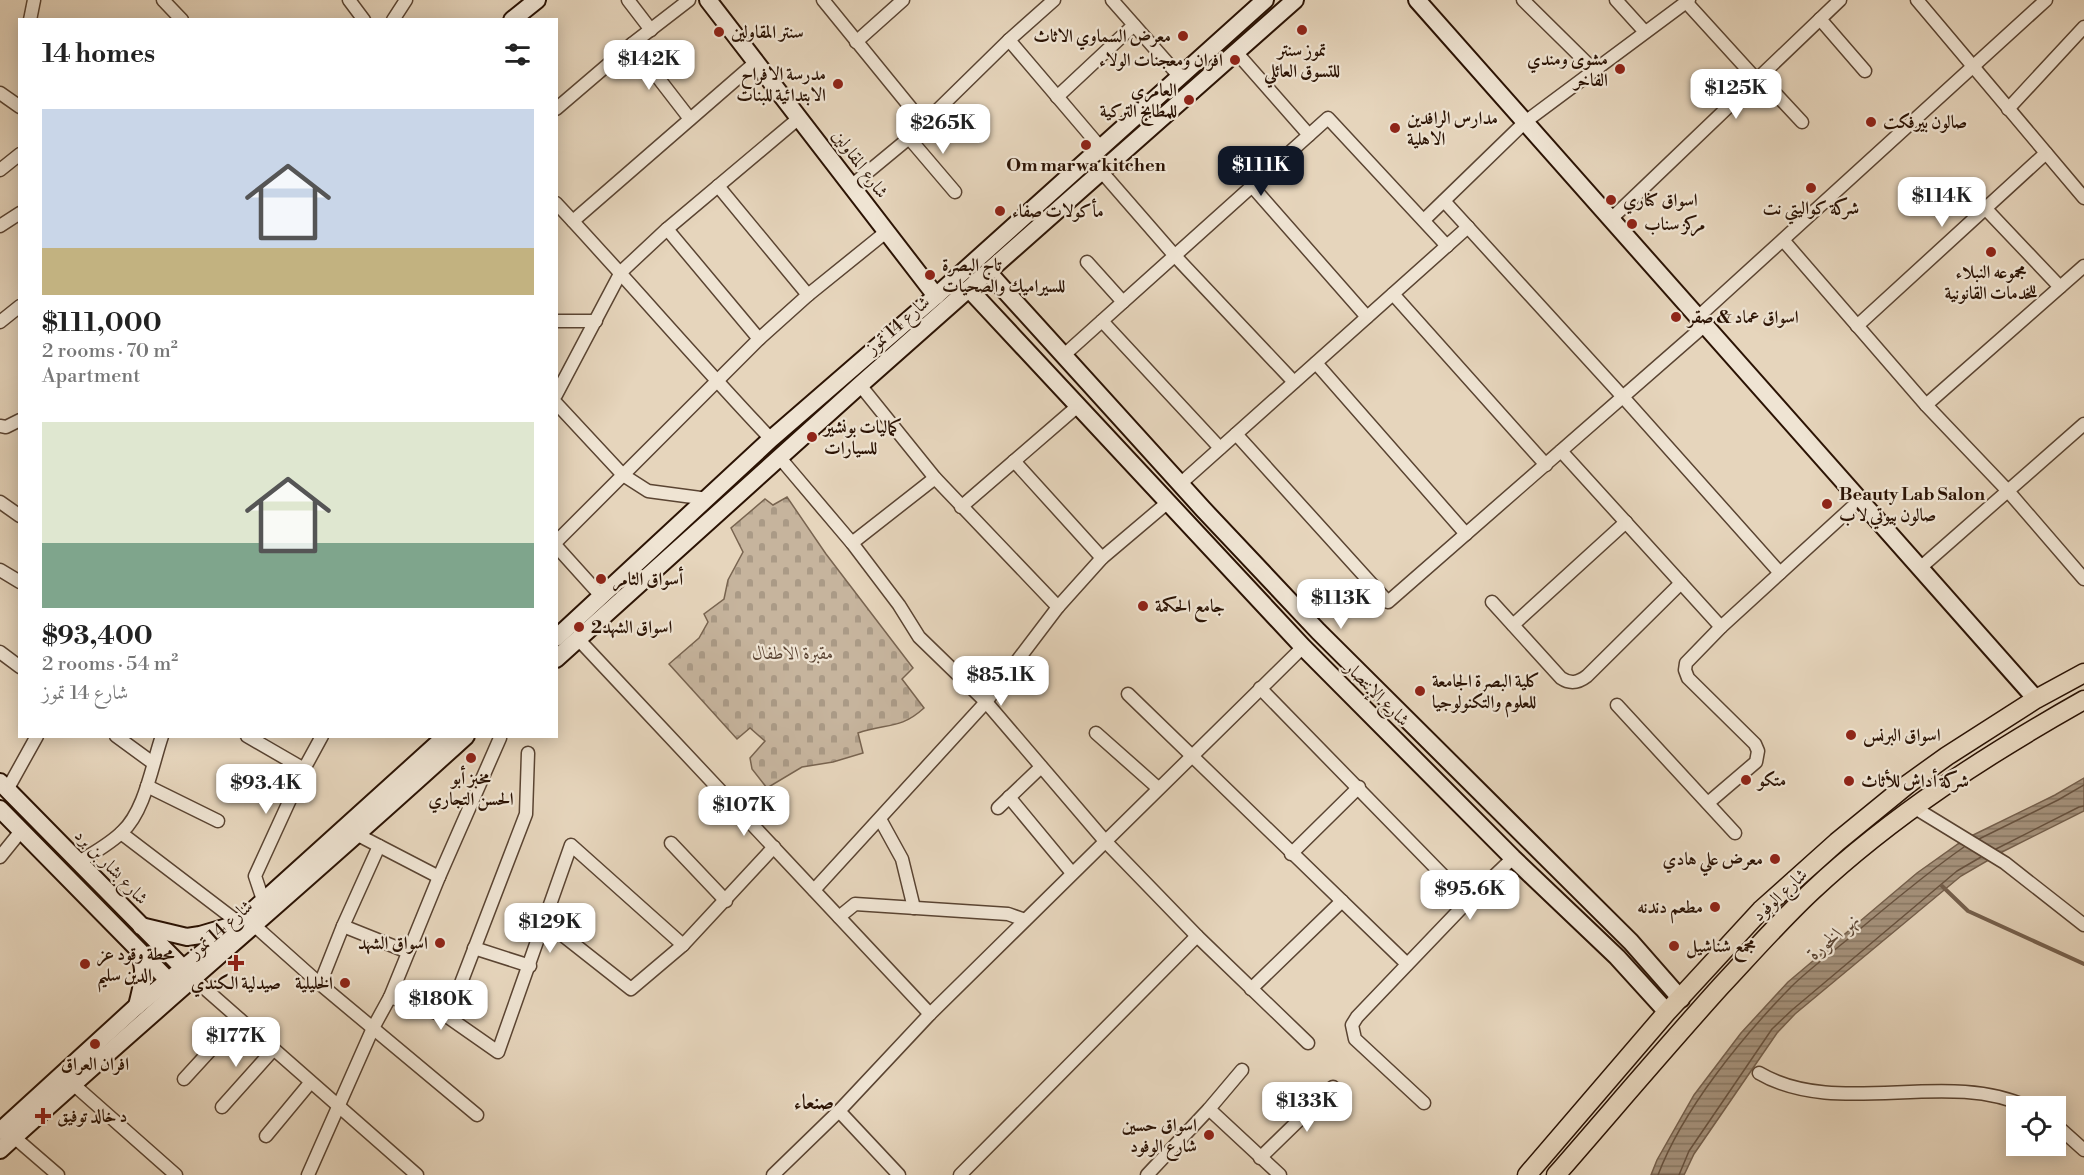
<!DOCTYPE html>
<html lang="en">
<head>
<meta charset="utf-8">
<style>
	body { margin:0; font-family:"Libre Bodoni",Amiri,serif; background:#f2f2f2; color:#222; height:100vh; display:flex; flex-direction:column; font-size:22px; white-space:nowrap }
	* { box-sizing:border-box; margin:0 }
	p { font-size:20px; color:#767676 }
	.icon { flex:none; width:33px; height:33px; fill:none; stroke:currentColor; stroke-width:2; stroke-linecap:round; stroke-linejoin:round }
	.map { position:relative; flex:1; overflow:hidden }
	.sheet { position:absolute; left:18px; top:18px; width:540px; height:720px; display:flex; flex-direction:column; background:#fff; border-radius:0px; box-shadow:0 3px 15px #0003 }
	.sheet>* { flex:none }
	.tools { position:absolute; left:2006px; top:1096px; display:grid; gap:12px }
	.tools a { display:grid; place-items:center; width:60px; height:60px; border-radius:0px; background:#fff; box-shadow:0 3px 15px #0003; font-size:30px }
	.price { position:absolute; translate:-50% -51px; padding:0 14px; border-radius:12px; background:#fff; color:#222; font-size:20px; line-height:39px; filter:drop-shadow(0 2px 3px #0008) }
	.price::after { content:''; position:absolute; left:50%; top:36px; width:18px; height:14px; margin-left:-9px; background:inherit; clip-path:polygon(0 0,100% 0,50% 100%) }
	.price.on { background:#111827; color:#fff }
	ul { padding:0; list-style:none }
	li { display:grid; align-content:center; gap:12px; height:318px; padding:0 24px }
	li span { display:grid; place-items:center; height:186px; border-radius:0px; color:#555 }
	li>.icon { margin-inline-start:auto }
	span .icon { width:108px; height:108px; fill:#fffc; stroke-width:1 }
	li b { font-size:26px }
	h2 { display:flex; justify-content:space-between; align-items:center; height:72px; padding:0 24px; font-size:26px }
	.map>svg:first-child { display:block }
</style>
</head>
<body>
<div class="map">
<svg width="2084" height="1175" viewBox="0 0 2084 1175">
	<defs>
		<pattern id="cemetery-stones" width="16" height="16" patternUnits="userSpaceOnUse" patternTransform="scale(1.5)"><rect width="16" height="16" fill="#c6b49d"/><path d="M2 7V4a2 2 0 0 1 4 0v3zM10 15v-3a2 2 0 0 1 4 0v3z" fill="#aa9a86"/></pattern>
		<pattern id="water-rules" width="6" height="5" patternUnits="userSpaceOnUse" patternTransform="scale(1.5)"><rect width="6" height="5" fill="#a6937d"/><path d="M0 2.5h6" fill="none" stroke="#877764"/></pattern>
	</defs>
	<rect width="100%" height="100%" fill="#e6d5bc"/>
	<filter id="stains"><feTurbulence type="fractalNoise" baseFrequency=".00333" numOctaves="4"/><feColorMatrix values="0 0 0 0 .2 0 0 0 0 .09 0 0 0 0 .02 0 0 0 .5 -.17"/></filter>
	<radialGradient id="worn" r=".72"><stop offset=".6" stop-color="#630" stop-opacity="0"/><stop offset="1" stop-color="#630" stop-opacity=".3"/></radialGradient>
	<!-- cemetery -->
	<path fill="url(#cemetery-stones)" stroke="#786450" stroke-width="1.5" d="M 787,497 L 826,554 L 913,668 L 902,679 L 924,708 C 900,730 886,723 858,733 L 863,753 L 833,762 L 802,767 L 767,788 L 752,769 L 750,758 L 765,741 L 750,728 L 737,739 L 669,664 L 699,638 L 708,622 L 704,614 L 724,599 L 728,580 L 743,552 L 731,528 L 765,499 L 773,505 Z"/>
	<!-- water -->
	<path fill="url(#water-rules)" stroke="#75604d" stroke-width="1.5" d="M 2084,778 L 2084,811 L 2004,851 L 1961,876 L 1795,1014 L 1777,1033 L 1694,1154 L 1684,1175 L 1651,1175 L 1657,1160 L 1694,1095 L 1741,1033 L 1788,982 L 1917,873 L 1965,839 L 2055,795 Z"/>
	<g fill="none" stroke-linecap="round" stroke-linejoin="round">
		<!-- shore -->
		<g stroke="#685340" stroke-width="1.5">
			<path d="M 1979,839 L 2058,800 L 2084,785"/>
			<path d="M 1996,849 L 2079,807 L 2084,806"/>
			<path d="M 1658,1175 C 1683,1109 1742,1037 1791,987 C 1810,968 1833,952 1854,934 C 1890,904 1925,874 1964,847"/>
			<path d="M 1679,1175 L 1689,1151 L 1736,1082 L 1772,1029 L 1792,1010 L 1957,871 L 1981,857"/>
		</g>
		<!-- stream -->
		<path stroke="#75604d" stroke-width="4" d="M 1942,886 L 1968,911 L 2084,964"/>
		<!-- street casing -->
		<g stroke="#5a4432" stroke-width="15">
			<g id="street">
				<path d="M 163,0 L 182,20"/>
				<path d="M 349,0 L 364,20"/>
				<path d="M 628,0 L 651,30"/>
				<path d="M 823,0 L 924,124"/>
				<path d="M 1112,0 L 1180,77"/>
				<path d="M 1523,0 L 1594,70"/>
				<path d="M 1616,0 L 1645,32"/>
				<path d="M 1917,0 L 2084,198"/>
				<path d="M 1686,2 L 1757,80"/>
				<path d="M 1820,19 L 1865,71"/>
				<path d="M 30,20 L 34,0"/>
				<path d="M 393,20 L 406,0"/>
				<path d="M 1009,40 L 1101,148"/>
				<path d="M 856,42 L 903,0"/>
				<path d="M 632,44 L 690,119"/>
				<path d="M 1236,52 L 1309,135"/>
				<path d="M 1760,77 L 1802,122"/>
				<path d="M 0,93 L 20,107"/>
				<path d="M 1057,97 L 1134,25"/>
				<path d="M 556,109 L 632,44 L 689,0"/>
				<path d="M 2008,109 L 2084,27"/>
				<path d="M 909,138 L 955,192"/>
				<path d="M 0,170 L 20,154"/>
				<path d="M 1101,171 L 1175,256 L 1294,382"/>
				<path d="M 1251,185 L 1367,317"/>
				<path d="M 718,186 L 808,295"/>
				<path d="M 851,186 L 909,138 L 1009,40 L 1054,0"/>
				<path d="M 1444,201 L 1623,397 L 1780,573"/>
				<path d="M 556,203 C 629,281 698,362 771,439"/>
				<path d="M 1985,208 L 2060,287"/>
				<path d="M 1611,219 L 1840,0"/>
				<path d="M 1424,220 L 1525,122 L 1689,0"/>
				<path d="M 573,221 L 756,62"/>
				<path d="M 0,226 L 20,213"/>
				<path d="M 667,229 L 759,339"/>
				<path d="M 1783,240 L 1926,405 L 2008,491 L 2084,579"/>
				<path d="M 1087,262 L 1123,302"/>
				<path d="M 1393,294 L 1546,465"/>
				<path d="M 1698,317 L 2046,0"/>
				<path d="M 556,321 L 596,321"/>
				<path d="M 1102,321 L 1220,448"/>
				<path d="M 0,322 L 20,306"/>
				<path d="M 1857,326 L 2046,153"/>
				<path d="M 1064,355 L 1328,118 L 1447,246"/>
				<path d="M 1316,363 L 1466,534"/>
				<path d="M 860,385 L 935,478 L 1058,607"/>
				<path d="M 556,395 L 621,272 L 667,229 L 799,118"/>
				<path d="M 556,403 L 623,475 L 648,491 L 708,499"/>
				<path d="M 1926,405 L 2084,266"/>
				<path d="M 0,426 L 6,427 L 20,420"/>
				<path d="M 1236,434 L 1388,602 L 1705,325"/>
				<path d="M 1561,451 L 1721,627"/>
				<path d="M 780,458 L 852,543 L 899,605 L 919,637 L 986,702 L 1105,841 L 1197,936 L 1308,1043"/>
				<path d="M 1014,461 L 1102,558"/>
				<path d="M 1180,484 L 1468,227"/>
				<path d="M 0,502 L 20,516"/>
				<path d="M 961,507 L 1079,405"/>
				<path d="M 556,542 L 759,339 L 808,295 L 886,232"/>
				<path d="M 852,543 L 935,478"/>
				<path d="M 556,546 L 602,597"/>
				<path d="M 1920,568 L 2084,424"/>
				<path d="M 0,570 L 20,582"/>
				<path d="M 1492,602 L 1561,678 C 1570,684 1578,683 1587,676 L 1681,583"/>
				<path d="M 1513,625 L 1626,522"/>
				<path d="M 579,640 L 930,1014"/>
				<path d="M 0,652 L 20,667"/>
				<path d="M 1260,688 L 1468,901"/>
				<path d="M 1128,694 L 1407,964"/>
				<path d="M 1617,705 L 1735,833"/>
				<path d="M 1096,733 L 1158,788"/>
				<path d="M 116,736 L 153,763"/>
				<path d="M 247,736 L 304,769"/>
				<path d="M 147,786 L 218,821"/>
				<path d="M 7,790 L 37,736"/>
				<path d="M 1009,797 L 1072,873"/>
				<path d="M 1708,803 L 1756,762 L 1758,751 L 1755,744 L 1688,678 L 1685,670 L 1686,663 L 1721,627 L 1860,500"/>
				<path d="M 998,808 L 1041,767"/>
				<path d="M 1915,808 L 2005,863 L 2084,925"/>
				<path d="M 880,819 L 902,859 L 914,908"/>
				<path d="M 121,833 L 239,923"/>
				<path d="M 358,835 L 439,877"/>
				<path d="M 671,843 L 726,901"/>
				<path d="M 1291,854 L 1359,787"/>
				<path d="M 0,857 L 21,831"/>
				<path d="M 79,862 C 93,853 110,844 122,832 C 145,811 152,765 162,736"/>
				<path d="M 814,890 L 986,702 L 1058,607 L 1102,558 L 1167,503"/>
				<path d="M 263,900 L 255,876 L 304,769 L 322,736"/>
				<path d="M 839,917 L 855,904 L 1008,914 L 1025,920"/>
				<path d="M 546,922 L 631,989 L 683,945 L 774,847"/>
				<path d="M 255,926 L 320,984 L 477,1115"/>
				<path d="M 343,926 L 379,846"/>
				<path d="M 474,948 L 530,966"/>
				<path d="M 194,979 L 417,1175"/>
				<path d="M 320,984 L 343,926 L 408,952"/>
				<path d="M 1251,989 L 1342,901"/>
				<path d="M 390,997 L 448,1017 L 498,1052 L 571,845 L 683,945"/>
				<path d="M 448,1017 L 526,814 L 528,753"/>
				<path d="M 1759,1073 C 1837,1119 1946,1068 2028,1107"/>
				<path d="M 184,1079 L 239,1019"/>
				<path d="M 73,1084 L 176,1175"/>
				<path d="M 1424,1103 L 1355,1039 L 1352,1025 L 1357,1017 L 1468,901 L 1513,858"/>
				<path d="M 222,1107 L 273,1050"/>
				<path d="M 1209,1109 L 1280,1175"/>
				<path d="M 839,1111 L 899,1175"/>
				<path d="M 2055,1124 L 2084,1150"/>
				<path d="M 266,1136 L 310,1083"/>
				<path d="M 14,1137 L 58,1175"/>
				<path d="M 1260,1158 L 1333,1087"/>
				<path d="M 308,1175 L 373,1028 L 390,997 L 439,877 L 500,738 L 499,736"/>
				<path d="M 773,1175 L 839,1111 L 930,1014 L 1303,647"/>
				<path d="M 960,1175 L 1197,936"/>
				<path d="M 1147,1175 L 1209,1109 L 1242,1070"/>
			</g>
		</g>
		<!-- secondary casing -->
		<g stroke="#2b1304" stroke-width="20">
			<g id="secondary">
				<path d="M 708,0 L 936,296"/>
				<path d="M 1417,0 L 2036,699"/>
				<path d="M 512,20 L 537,0"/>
				<path d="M 988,272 L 1203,509 L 1318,631 L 1631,942 L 1681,999"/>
				<path d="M 969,289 L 1303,647 L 1513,858 L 1617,957 L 1667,1012"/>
				<path d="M 556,638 L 771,439 L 936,296 L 1265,0"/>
				<path d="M 556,659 L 860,385 L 1295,0"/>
				<path d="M 0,782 L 189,974"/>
				<path d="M 0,809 L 174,986"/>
				<path d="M 141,926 L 187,937 L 200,935 L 227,927"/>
				<path d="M 137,1006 C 141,988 148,970 138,953"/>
				<path d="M 0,1131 L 137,1006 L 239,923 L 446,736"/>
				<path d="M 0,1150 C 154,1010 313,876 466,736"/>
			</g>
		</g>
		<!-- primary casing -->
		<g stroke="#2b1304" stroke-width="21">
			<g id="primary">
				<path d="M 1527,1175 L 1667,1012 L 1761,910 L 1837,842 L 1908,784 L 1947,756 L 2036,699 L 2084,673"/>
				<path d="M 1556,1175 C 1611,1112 1665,1048 1721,986 C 1751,954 1780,921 1812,891 C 1893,815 1988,754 2084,700"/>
			</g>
		</g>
		<!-- street -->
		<use href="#street" stroke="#efe4d3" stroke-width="12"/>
		<!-- secondary -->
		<use href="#secondary" stroke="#efe4d3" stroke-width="16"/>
		<!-- primary -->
		<use href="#primary" stroke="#e6d5bc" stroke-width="18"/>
	</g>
	<!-- markers -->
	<g fill="#8f2418" stroke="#efe4d3" stroke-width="2">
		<circle cx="1302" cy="30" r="6"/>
		<circle cx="719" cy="32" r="6"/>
		<circle cx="1183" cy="36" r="6"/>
		<circle cx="1235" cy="60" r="6"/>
		<circle cx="1620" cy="69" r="6"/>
		<circle cx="838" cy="84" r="6"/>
		<circle cx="1189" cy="100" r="6"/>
		<circle cx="1871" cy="122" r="6"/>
		<circle cx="1395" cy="128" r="6"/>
		<circle cx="1086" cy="145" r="6"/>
		<circle cx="1811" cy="188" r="6"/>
		<circle cx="1611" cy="200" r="6"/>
		<circle cx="1000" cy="211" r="6"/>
		<circle cx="1632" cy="224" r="6"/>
		<circle cx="1991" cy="252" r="6"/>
		<circle cx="930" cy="275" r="6"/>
		<circle cx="1676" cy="317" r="6"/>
		<circle cx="812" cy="437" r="6"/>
		<circle cx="1827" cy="504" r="6"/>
		<circle cx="601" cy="579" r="6"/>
		<circle cx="1143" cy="606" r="6"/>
		<circle cx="579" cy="627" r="6"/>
		<circle cx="1420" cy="691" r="6"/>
		<circle cx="1851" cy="735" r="6"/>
		<circle cx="471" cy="758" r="6"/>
		<circle cx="1746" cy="780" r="6"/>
		<circle cx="1849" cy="781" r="6"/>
		<circle cx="1775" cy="859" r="6"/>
		<circle cx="1715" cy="907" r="6"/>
		<circle cx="440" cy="943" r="6"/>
		<circle cx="1674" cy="946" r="6"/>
		<path d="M233 954h6v6h6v6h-6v6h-6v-6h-6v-6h6z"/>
		<circle cx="85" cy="964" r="6"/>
		<circle cx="345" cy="983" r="6"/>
		<circle cx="95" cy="1044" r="6"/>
		<path d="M40 1107h6v6h6v6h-6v6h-6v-6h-6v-6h6z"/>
		<circle cx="1209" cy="1135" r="6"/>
	</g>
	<g text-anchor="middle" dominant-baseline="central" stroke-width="4.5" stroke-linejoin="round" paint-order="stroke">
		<!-- poi labels -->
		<g font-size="18" font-weight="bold" fill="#2b1304" stroke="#efe4d3" text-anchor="start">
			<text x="731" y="32">سنتر المقاولين</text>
			<text x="1171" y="36" text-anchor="end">معرض السماوي الاثاث</text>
			<text x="1302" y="50" text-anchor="middle">تموز سنتر<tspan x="1302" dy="21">للتسوق العائلي</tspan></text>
			<text x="1608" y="59" text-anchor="end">مشوى ومندي<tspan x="1608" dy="21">الفاخر</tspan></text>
			<text x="1223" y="60" text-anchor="end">افران ومعجنات الولاء</text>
			<text x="826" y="74" text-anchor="end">مدرسة اﻻفراح<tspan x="826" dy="21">اﻻبتدائية للبنات</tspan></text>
			<text x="1177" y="90" text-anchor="end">العامري<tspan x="1177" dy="21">للمطابخ التركية</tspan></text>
			<text x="1407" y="118">مدارس الرافدين<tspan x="1407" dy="21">اﻻهلية</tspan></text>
			<text x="1883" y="122">صالون بيرفكت</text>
			<text x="1086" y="165" text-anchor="middle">Om marwa kitchen</text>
			<text x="1623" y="200">اسواق كناري</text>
			<text x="1811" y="208" text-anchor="middle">شركة كواليتي نت</text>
			<text x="1012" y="211">مأكولات صفاء</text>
			<text x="1644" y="224">مركز سناب</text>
			<text x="942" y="265">تاج البصرة<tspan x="942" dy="21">للسيراميك والصحيات</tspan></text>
			<text x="1991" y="272" text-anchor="middle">مجموعه النبلاء<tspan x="1991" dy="21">للخدمات القانونية</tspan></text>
			<text x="1688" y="317">اسواق عماد &amp; صقر</text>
			<text x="824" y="427">كماليات بونشير<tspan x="824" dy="21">للسيارات</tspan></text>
			<text x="1839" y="494">Beauty Lab Salon<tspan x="1839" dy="21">صالون بيوتي لاب</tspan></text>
			<text x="613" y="579">أسواق الثامر</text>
			<text x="1155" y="606">جامع الحكمة</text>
			<text x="591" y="627">اسواق الشهد2</text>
			<text x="1432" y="681">كلية البصرة الجامعة<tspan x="1432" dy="21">للعلوم والتكنولوجيا</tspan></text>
			<text x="1863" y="735">اسواق البرنس</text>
			<text x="471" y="778" text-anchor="middle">مخبز أبو<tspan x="471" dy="21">الحسن التجاري</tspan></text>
			<text x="1758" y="780">متكو</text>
			<text x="1861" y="781">شركة أداش للأثاث</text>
			<text x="1763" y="859" text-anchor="end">معرض علي هادي</text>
			<text x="1703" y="907" text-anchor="end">مطعم دندنه</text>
			<text x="428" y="943" text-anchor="end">اسواق الشهد</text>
			<text x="1686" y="946">مجمع شناشيل</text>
			<text x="97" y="954">محطة وقود عز<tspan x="97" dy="21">الدين سليم</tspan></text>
			<text x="236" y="983" text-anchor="middle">صيدلية الكندي</text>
			<text x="333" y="983" text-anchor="end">الخليلية</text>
			<text x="95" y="1064" text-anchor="middle">افران العراق</text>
			<text x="57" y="1116">د خالد توفيق</text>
			<text x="1197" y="1125" text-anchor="end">اسواق حسين<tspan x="1197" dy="21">شارع الوفود</tspan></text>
		</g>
		<!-- street labels -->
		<g font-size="18" fill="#2b1304" stroke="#efe4d3">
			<text transform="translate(860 164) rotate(53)">شارع المقاولين</text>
			<text transform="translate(898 325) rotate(-41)">شارع 14 تموز</text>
			<text transform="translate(1377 694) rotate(45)">شارع الإنتصار</text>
			<text transform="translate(111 867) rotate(46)">شارع بشار بن برد</text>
			<text transform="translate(1780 895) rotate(-43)">شارع الوفود</text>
			<text transform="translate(221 929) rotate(-41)">شارع 14 تموز</text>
		</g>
		<!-- park labels -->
		<g font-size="18" font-style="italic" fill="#5a4332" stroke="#efe4d3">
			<text x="793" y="653">مقبرة الاطفال</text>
		</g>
		<!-- water labels -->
		<g font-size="20" font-style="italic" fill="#5c4634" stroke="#efe4d3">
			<text transform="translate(1834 937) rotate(-40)">نهر الخورة</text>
		</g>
		<!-- quarter labels -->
		<g font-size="21" font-weight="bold" fill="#2b1304" stroke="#efe4d3">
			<text x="814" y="1103">صنعاء</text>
		</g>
	</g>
	<rect width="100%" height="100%" filter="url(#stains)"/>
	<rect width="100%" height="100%" fill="url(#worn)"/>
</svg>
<div class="tools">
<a><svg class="icon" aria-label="locate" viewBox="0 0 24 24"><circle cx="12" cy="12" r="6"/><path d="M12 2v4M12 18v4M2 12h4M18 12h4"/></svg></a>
</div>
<b class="price" style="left:649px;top:91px">$142K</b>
<b class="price" style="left:1736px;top:120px">$125K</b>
<b class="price" style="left:943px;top:155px">$265K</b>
<b class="price on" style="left:1261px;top:197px">$111K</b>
<b class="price" style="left:1942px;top:228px">$114K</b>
<b class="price" style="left:1341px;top:630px">$113K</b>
<b class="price" style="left:1001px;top:707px">$85.1K</b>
<b class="price" style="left:266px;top:815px">$93.4K</b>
<b class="price" style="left:744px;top:837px">$107K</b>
<b class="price" style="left:1470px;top:921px">$95.6K</b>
<b class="price" style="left:550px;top:954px">$129K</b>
<b class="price" style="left:441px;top:1031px">$180K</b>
<b class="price" style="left:236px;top:1068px">$177K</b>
<b class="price" style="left:1307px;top:1133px">$133K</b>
<section class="sheet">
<h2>14 homes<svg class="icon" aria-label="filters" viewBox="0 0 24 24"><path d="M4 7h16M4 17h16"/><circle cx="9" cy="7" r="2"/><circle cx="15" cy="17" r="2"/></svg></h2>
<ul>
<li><span style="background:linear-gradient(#c9d6e8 75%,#c2b280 0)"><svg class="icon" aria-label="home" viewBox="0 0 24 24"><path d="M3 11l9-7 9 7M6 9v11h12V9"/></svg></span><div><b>$111,000</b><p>2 rooms · 70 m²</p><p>Apartment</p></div></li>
<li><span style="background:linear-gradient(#dfe7d0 65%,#7fa58c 0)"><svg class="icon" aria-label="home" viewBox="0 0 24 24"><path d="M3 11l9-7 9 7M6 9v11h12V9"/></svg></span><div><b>$93,400</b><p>2 rooms · 54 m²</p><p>شارع 14 تموز</p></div></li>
</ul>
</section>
</div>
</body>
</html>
